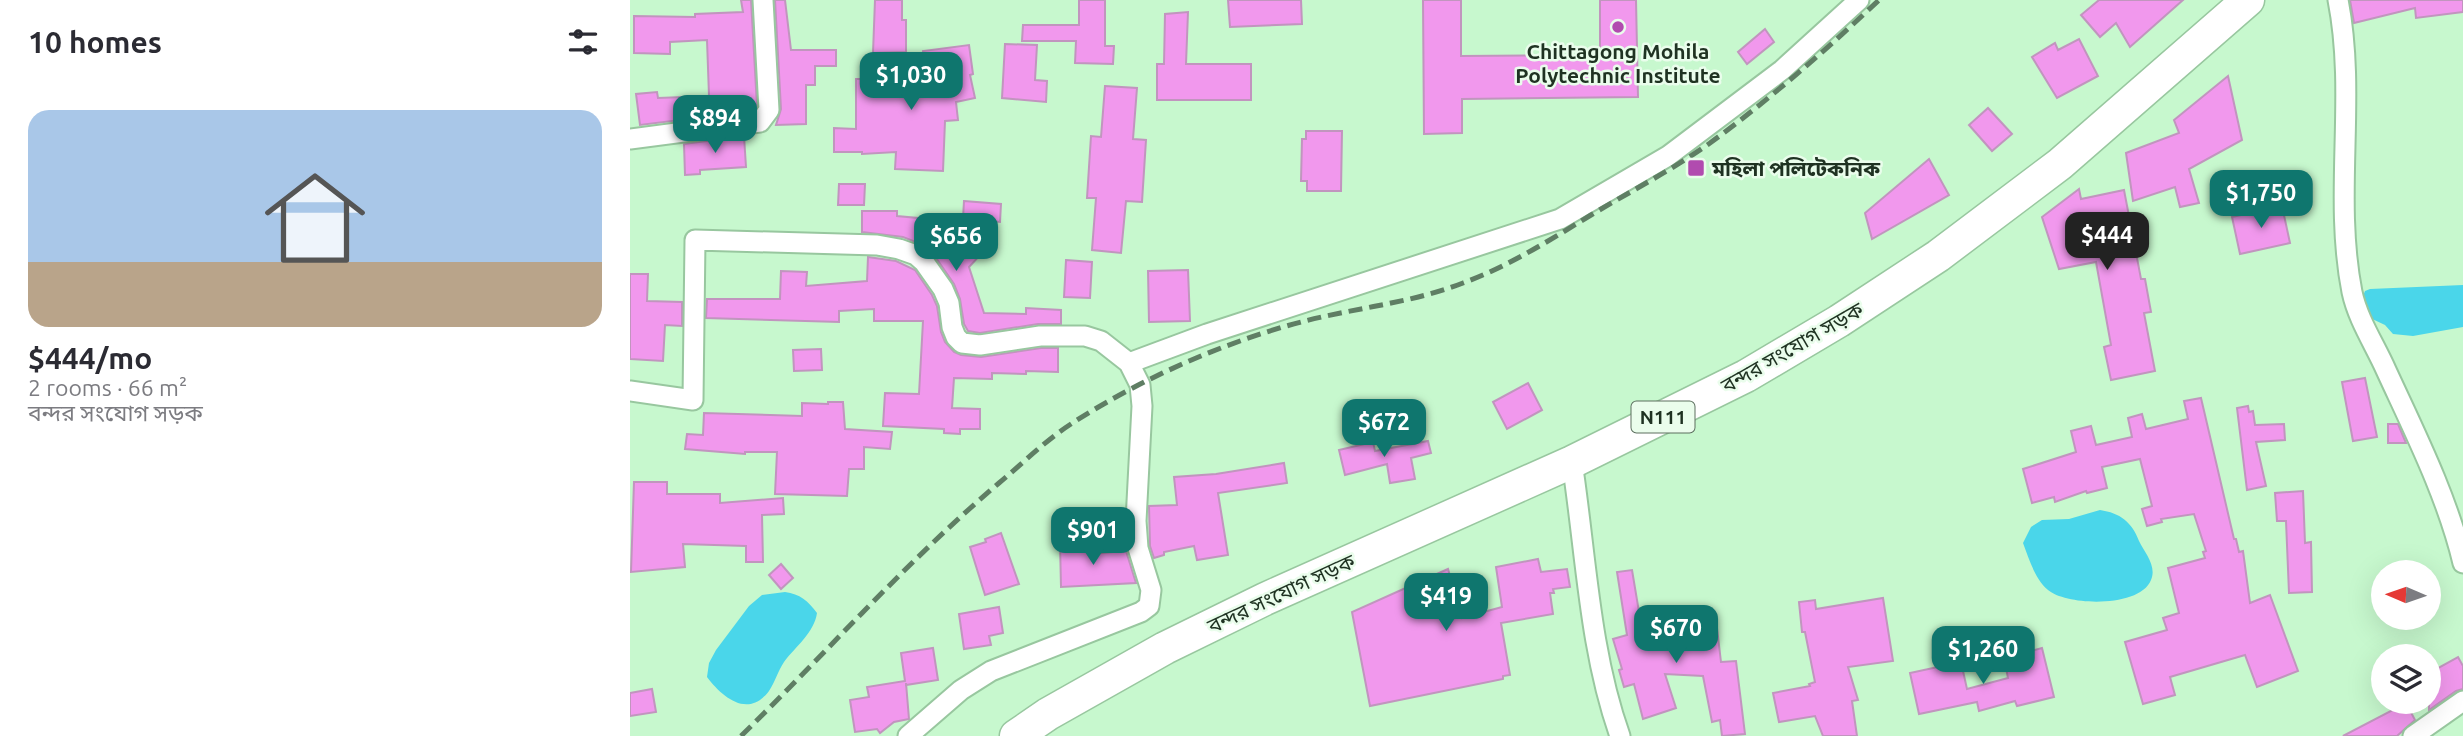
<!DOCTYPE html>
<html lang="en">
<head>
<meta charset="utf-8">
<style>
	body { margin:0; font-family:Ubuntu,"Noto Sans Bengali",sans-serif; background:#f2f2f3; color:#2b2b33; height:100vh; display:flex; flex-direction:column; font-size:26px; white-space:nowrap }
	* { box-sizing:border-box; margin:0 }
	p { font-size:23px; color:#7c7c81 }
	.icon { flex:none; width:38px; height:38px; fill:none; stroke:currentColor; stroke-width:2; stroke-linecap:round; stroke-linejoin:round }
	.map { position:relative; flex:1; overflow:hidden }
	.panel { display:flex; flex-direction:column; background:#fff; width:630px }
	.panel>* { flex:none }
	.needle { width:46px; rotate:272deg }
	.controls { position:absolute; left:1741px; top:560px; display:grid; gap:14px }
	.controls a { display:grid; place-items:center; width:70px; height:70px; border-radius:50%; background:#fff; box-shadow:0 7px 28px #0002; font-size:35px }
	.price { position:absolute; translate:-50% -60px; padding:0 16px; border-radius:14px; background:#0f766e; color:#fff; font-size:23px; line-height:46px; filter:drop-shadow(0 2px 4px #0008) }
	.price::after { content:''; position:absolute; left:50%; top:42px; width:21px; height:16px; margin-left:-10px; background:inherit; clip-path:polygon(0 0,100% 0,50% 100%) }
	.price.current { background:#222; color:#fff }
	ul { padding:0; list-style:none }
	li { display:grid; align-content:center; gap:14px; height:371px; padding:0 28px }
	li span { display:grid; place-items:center; height:217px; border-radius:21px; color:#555 }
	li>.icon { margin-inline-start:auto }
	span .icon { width:126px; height:126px; fill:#fffc; stroke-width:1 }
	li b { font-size:30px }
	h2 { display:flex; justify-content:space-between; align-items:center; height:84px; padding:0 28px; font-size:30px }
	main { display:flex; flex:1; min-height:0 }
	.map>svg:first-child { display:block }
</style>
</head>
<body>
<main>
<section class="panel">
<h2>10 homes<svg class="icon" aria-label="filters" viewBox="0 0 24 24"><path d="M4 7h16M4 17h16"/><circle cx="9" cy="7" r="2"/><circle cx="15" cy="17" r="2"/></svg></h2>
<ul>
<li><span style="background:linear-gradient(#a9c7e8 70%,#b9a48a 0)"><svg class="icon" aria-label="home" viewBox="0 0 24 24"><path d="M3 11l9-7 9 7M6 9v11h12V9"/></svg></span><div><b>$444/mo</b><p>2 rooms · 66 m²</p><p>বন্দর সংযোগ সড়ক</p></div></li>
</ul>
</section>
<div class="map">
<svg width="1833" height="736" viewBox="0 0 1833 736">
	<rect width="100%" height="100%" fill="#c7f8ce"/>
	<!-- water -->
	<g fill="#4ad6ea">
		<path d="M 1833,285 L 1833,327 L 1783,336 L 1763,334 L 1755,325 L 1738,317 L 1733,296 L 1735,291 L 1740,289 Z"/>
		<path d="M 1470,510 C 1490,513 1502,522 1509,541 C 1515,553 1527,566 1521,580 C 1510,608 1437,606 1418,590 C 1405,579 1399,559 1393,543 L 1401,527 L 1412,520 L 1439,519 Z"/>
		<path d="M 155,592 C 170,594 178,601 187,613 C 184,633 166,646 154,662 C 148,671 145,682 139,691 C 118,719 92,697 77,677 L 79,663 L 86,650 L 119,606 L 132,595 Z"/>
	</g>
	<!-- building -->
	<g fill="#f198ed" stroke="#c195be" stroke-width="2">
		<path d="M 111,0 L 121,0 L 127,106 L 123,111 L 10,125 L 6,94 L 27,92 L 28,98 L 79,96 L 77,40 L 40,42 L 40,54 L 4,53 L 4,16 L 65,17 L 65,14 L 113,12 Z"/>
		<path d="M 145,0 L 155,0 L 161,50 L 206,50 L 206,66 L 185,66 L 185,85 L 176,85 L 176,124 L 146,125 L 151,109 Z"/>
		<path d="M 245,0 L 272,0 L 272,20 L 276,20 L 276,52 L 243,53 Z"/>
		<path d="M 449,0 L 475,0 L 475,46 L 484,46 L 483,64 L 445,63 L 446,41 L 392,41 L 393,25 L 449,25 Z"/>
		<path d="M 598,0 L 671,0 L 672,24 L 600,27 Z"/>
		<path d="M 793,0 L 831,0 L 831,56 L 970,55 L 970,0 L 1006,0 L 1008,97 L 832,99 L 832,133 L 794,134 Z"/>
		<path d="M 1469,0 L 1553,0 L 1500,47 L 1486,23 L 1470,37 L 1451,15 Z"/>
		<path d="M 1720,0 L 1833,0 L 1833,12 L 1786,18 L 1785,8 L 1724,23 Z"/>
		<path d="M 558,12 L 556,64 L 621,64 L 621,100 L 527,100 L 527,64 L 534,64 L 535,14 Z"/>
		<path d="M 1135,29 L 1144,42 L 1117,64 L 1108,52 Z"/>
		<path d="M 1449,39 L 1468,76 L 1427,98 L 1402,57 L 1425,43 L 1428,50 Z"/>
		<path d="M 375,44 L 407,45 L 405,80 L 417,81 L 416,102 L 372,98 Z"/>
		<path d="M 339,45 L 343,74 L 340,75 L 345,98 L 326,102 L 328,120 L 315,121 L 313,171 L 265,169 L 266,152 L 232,154 L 232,152 L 204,152 L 204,128 L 226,129 L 226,79 L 255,79 L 255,88 L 296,83 L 293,51 Z"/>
		<path d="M 1598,76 L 1612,140 L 1559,169 L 1569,203 L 1550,207 L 1545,187 L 1503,201 L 1496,153 L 1549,133 L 1544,120 Z"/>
		<path d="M 475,86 L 507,88 L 503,139 L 516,140 L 512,202 L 496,201 L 491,253 L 462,250 L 466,198 L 457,198 L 461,136 L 471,137 Z"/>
		<path d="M 1358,108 L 1382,134 L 1362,151 L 1339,125 Z"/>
		<path d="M 676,131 L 712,131 L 711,191 L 677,191 L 677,181 L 671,181 L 672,139 L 676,139 Z"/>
		<path d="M 114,136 L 116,167 L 70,170 L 70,174 L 55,175 L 54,144 Z"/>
		<path d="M 1299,159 L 1319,195 L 1242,239 L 1235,213 Z"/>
		<path d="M 209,184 L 235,184 L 234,205 L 208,205 Z"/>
		<path d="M 1449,189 L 1451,199 L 1494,190 L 1511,279 L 1515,279 L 1521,312 L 1514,313 L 1525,371 L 1481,380 L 1474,347 L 1481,345 L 1466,262 L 1429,269 L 1412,217 Z"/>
		<path d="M 334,201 L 371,204 L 370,222 L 333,218 Z"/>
		<path d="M 1652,206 L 1660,243 L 1610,254 L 1602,217 Z"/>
		<path d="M 232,211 L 267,211 L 267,216 L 288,218 L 288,229 L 332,247 L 332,236 L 351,254 L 339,267 L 354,313 L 396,314 L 396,308 L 431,310 L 431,324 L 408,324 L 350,333 L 338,331 L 334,324 L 330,299 L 324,284 L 304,255 L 291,244 L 273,237 L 232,232 Z"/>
		<path d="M 238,257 L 266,261 L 285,270 L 302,295 L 307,306 L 311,332 L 315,342 L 324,352 L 331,355 L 351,357 L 411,348 L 428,348 L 428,372 L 396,371 L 396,374 L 362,373 L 362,379 L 324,378 L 322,408 L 350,409 L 350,429 L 330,429 L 330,434 L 314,433 L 314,429 L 253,426 L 255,393 L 289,394 L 293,321 L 244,321 L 244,309 L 209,311 L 209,322 L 76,318 L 77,299 L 150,299 L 151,271 L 177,272 L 176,286 L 237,281 Z"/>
		<path d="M 436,260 L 462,262 L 460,298 L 434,297 Z"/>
		<path d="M 558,270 L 560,321 L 519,322 L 518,271 Z"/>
		<path d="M 0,274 L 18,274 L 17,301 L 52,302 L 52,326 L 35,325 L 33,361 L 0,359 Z"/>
		<path d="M 191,349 L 192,370 L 164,371 L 163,350 Z"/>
		<path d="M 1735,378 L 1747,437 L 1723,441 L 1712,382 Z"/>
		<path d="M 898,383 L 912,410 L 877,429 L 863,402 Z"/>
		<path d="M 1571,398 L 1604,539 L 1606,539 L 1609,552 L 1613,551 L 1620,603 L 1640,595 L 1668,671 L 1627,687 L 1615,655 L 1540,677 L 1545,695 L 1513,704 L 1495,642 L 1537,630 L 1533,618 L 1549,613 L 1538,568 L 1575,558 L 1573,552 L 1576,551 L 1564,514 L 1531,519 L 1532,522 L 1517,526 L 1512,509 L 1522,506 L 1510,459 L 1472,467 L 1477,488 L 1457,493 L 1456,491 L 1425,502 L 1424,497 L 1402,503 L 1393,469 L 1446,452 L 1441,431 L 1461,426 L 1466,445 L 1502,437 L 1498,418 L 1512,414 L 1516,429 L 1558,419 L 1554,401 Z"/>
		<path d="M 198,402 L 213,402 L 215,429 L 262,432 L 260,449 L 234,447 L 234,469 L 219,469 L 217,496 L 145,494 L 147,452 L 115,452 L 115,454 L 55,449 L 57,434 L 73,435 L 74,413 L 172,416 L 172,403 L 198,404 Z"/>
		<path d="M 1618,406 L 1619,412 L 1623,411 L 1625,425 L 1654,424 L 1655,440 L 1626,442 L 1636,486 L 1617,490 L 1607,408 Z"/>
		<path d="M 1758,424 L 1768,424 L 1776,443 L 1758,443 Z"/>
		<path d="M 798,441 L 801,453 L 781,458 L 785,479 L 760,483 L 757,464 L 715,475 L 709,450 L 743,442 L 745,451 Z"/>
		<path d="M 654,463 L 657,483 L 588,493 L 598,555 L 567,560 L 564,546 L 534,552 L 534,555 L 524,558 L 520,546 L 519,506 L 547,505 L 544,477 L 586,474 Z"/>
		<path d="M 4,482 L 37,482 L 37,494 L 90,494 L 90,503 L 153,498 L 154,514 L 132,515 L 133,562 L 116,562 L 116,546 L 53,544 L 55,567 L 1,572 Z"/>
		<path d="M 1673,491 L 1675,543 L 1681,542 L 1682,592 L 1659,593 L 1656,521 L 1647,521 L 1645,493 Z"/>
		<path d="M 371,533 L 389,584 L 355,595 L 340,547 L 356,542 L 355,539 Z"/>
		<path d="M 458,541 L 459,554 L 496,551 L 506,583 L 431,587 L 430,543 Z"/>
		<path d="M 908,559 L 911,572 L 937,569 L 940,587 L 923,589 L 924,593 L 920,593 L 923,614 L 871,623 L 880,675 L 873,676 L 873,679 L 740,706 L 722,612 L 818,569 L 832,618 L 872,607 L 866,567 Z"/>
		<path d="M 151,564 L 163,578 L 151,589 L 139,575 Z"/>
		<path d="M 1002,570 L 1012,630 L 1015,629 L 1017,635 L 1087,628 L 1091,662 L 1106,661 L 1115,734 L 1092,736 L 1090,720 L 1082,722 L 1073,676 L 1035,674 L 1046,708 L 1013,719 L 1004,684 L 994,687 L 989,670 L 992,669 L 983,639 L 997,635 L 987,572 Z"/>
		<path d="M 1253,598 L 1263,661 L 1218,667 L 1228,700 L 1222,701 L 1227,736 L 1193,736 L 1185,716 L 1149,722 L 1143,693 L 1180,686 L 1179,684 L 1185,682 L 1175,632 L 1172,632 L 1169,602 L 1185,600 L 1186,609 Z"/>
		<path d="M 369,607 L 373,633 L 359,636 L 361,645 L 334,649 L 329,614 Z"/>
		<path d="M 303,648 L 308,680 L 276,685 L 276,683 L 279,719 L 264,722 L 250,733 L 247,729 L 225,732 L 220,700 L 239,697 L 237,687 L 275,681 L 271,653 Z"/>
		<path d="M 1412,648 L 1424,697 L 1387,706 L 1385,701 L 1349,711 L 1347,702 L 1289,714 L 1280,673 L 1331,662 L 1337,689 L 1378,678 L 1376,668 L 1392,663 L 1390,654 Z"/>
		<path d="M 1828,657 L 1833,666 L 1833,689 L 1826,691 L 1799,710 L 1799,673 Z"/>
		<path d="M 22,689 L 26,712 L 0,716 L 0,693 Z"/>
		<path d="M 1776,703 L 1785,720 L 1767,736 L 1713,736 Z"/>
	</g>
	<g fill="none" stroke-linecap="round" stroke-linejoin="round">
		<!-- minor casing -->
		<g stroke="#98c79f" stroke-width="23">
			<g id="minor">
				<path d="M 1708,0 C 1727,96 1703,196 1722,292 C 1728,320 1745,345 1756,370 C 1785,433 1817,496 1833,563"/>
				<path d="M 0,139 L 130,122 L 139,110 L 133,0"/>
				<path d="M 499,363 L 577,334 L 930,219 L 1038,156 L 1152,70 L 1229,0"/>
				<path d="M 0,391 L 63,400 L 65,240 L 247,245 L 269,249 L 286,255 L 294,262 L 313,289 L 319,303 L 322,327 L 326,337 L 332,343 L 350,345 L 410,336 L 455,336 L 471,341 L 499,363 L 510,385 L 512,406 L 506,521 L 508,548 L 521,590 L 519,606 L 511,612 L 361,671 L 331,690 L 278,736"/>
				<path d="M 942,462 C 956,553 959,649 990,736"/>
				<path d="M 1783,736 L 1833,701"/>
			</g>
		</g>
		<!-- trunk casing -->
		<g stroke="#98c79f" stroke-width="35">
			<path id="trunk" d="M 386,736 L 418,714 L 535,648 L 635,599 L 942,462 L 1116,376 L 1209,321 L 1308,256 L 1430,164 L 1618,0"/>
		</g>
		<!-- minor -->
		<use href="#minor" stroke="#fff" stroke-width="19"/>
		<!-- trunk -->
		<use href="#trunk" stroke="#fff" stroke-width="32"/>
		<!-- rail -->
		<path stroke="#5f7e64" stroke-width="5" stroke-dasharray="14 7" stroke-linecap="butt" d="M 111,736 C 197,652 277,561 369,483 C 393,463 417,439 444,422 C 513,378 592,343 671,322 C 724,308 782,303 833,283 C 879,266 920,240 961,215 C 1001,191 1042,170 1080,143 C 1140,99 1195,51 1249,0"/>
	</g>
	<!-- markers -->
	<g fill="#b14baf" stroke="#eafdec" stroke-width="2.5">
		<circle cx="988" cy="27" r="7"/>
		<rect x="1057" y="159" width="18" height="18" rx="3.5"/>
	</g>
	<g text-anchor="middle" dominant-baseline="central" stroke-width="5" stroke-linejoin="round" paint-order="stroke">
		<!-- shield labels -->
		<rect fill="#eafdec" stroke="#5c6f5f" stroke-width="2" x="1001.5" y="401.5" width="63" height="31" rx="5"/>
		<g font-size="19" font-weight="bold" fill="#1f3222">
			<text x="1033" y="417">N111</text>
		</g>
		<!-- poi labels -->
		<g font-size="21" font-weight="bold" fill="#1f3222" stroke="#eafdec">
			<text x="988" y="51">Chittagong Mohila<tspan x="988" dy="24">Polytechnic Institute</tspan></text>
			<text x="1082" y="168" text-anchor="start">মহিলা পলিটেকনিক</text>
		</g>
		<!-- street labels -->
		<g font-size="21" fill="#1f3222" stroke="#eafdec">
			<text transform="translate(1162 347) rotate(-30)">বন্দর সংযোগ সড়ক</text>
			<text transform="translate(651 593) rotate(-25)">বন্দর সংযোগ সড়ক</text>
		</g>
	</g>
</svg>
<div class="controls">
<a><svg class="needle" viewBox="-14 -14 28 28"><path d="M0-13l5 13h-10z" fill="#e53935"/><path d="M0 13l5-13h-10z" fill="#7c7c81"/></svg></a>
<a><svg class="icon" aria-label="layers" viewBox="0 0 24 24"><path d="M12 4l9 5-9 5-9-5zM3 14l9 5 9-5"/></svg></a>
</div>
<b class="price" style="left:281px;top:112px">$1,030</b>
<b class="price" style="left:85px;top:155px">$894</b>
<b class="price" style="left:1631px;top:230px">$1,750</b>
<b class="price current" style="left:1477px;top:272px">$444</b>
<b class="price" style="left:326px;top:273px">$656</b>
<b class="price" style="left:754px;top:459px">$672</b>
<b class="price" style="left:463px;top:567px">$901</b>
<b class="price" style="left:816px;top:633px">$419</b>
<b class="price" style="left:1046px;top:665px">$670</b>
<b class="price" style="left:1353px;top:686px">$1,260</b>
</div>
</main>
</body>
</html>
